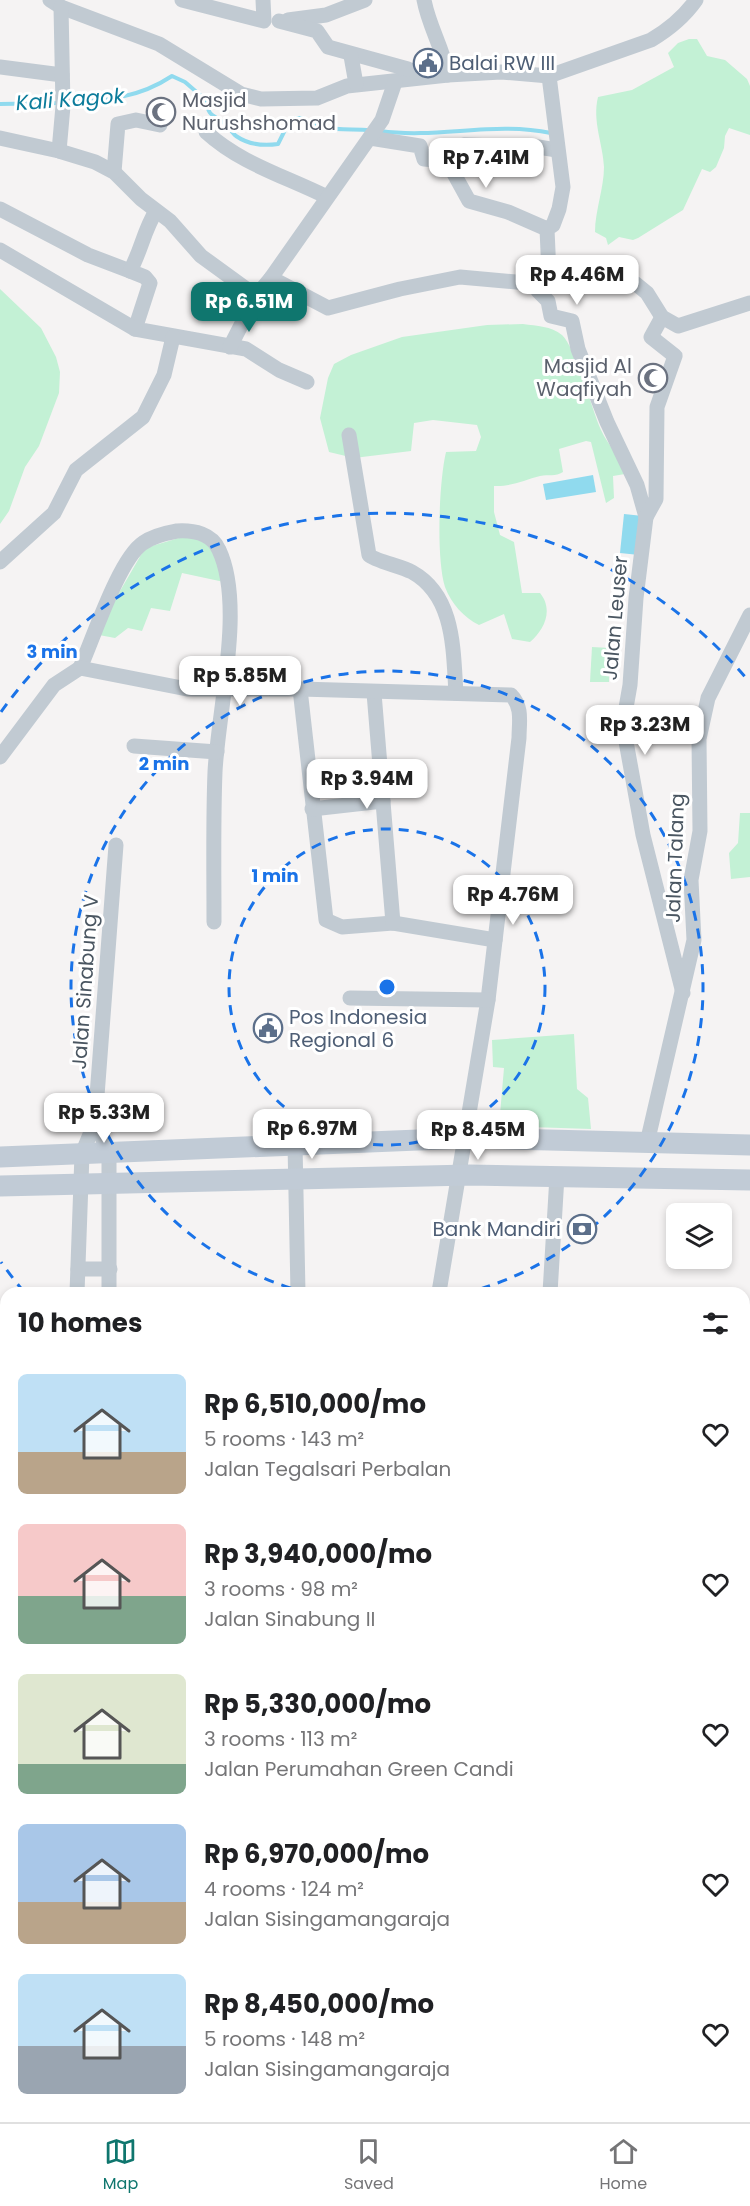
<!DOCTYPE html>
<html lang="en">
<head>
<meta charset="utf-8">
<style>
	body { margin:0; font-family:Poppins,sans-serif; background:#f2f2f2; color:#202124; height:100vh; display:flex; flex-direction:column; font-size:22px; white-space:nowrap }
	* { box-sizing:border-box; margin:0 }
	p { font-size:20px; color:#757577 }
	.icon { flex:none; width:33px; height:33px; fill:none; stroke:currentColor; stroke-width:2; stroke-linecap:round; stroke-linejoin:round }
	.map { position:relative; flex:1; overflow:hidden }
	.details { position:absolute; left:0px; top:1287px; width:750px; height:836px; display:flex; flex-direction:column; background:#fff; border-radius:18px 18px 0 0; box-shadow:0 3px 9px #0003 }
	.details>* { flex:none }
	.controls { position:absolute; left:666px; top:1203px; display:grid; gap:12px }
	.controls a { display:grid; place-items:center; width:66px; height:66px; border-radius:9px; background:#fff; box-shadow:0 3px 9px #0003; font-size:30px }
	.price { position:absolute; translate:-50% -51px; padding:0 14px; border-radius:12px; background:#fff; color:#222; font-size:20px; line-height:39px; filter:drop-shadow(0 2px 3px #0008) }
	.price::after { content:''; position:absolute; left:50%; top:36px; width:18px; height:14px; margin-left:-9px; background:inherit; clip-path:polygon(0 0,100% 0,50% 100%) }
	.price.selected { background:#0f766e; color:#fff }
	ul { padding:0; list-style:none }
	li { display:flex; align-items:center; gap:18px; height:150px; padding:0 18px }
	li span { display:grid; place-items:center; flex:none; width:168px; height:120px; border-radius:9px; color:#555 }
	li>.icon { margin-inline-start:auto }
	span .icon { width:72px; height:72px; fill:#fffc; stroke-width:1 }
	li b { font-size:26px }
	h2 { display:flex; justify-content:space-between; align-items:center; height:72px; padding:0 18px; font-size:26px }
	.tabs { display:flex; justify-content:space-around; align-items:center; height:84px; border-top:2px solid #e0e0e0; background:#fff; font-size:16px; color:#757577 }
	.tabs a { display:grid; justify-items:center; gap:3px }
	.tabs .selected { color:#0f766e }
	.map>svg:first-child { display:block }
</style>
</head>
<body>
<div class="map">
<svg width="750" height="2122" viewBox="0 0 750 2122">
	<rect width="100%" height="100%" fill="#f5f3f3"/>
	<!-- green -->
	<g fill="#c3f1d5">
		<path d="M 689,39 L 697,39 L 707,56 L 725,60 L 747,79 L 750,86 L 750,135 L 729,128 L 725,136 L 724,148 L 716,167 L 710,172 L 702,169 L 683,210 L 638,238 L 633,240 L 619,237 L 608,245 L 606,238 L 595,232 C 595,211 604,188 604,167 C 603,144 592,121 598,97 L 632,90 L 674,67 L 668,53 L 678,43 Z"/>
		<path d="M 0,289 L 41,328 L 56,357 L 60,372 L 59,393 L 39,446 L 25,467 L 9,511 L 0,524 Z"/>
		<path d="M 523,324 C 537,326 551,326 562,335 C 575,346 592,410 601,430 C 608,446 621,456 625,474 L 613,476 L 614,498 L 606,503 L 591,442 L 586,441 L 559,449 L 563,472 C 555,477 549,474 540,476 C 524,480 511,487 494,486 L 494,512 L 500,535 L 514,542 L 522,593 L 540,593 C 554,610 544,630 530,642 L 512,639 L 504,614 L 479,625 C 464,618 451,603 445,587 C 436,558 439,482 446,452 L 476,451 L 481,437 L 477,425 L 433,420 L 414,423 L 411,451 L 354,458 L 329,452 L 320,418 L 328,378 L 334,364 L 351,355 L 402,337 L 487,325 Z"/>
		<path d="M 189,535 L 212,547 L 224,582 L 182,573 L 170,611 L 151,608 L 142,631 L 128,628 L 115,638 L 99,635 L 109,610 L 145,548 Z"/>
		<path d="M 592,647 L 610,648 L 609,682 L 590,682 Z"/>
		<path d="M 740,813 L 750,813 L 750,877 L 731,879 L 729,853 L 738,843 Z"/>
		<path d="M 574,1034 L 577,1089 L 588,1098 L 591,1129 L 499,1126 L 504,1068 L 493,1067 L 492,1040 Z"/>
	</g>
	<!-- water -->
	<g fill="#90daee">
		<path d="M 593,475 L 596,492 L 546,500 L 543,484 Z"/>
		<path d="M 624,514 L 643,516 L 639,555 L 620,553 Z"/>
	</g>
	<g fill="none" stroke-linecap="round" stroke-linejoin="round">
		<!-- stream -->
		<g stroke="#90daee" stroke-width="4">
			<path d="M 67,102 C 105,101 139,98 172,76 L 185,82 L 207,101 C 207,115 213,115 223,122 C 228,125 231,132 236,136 C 249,145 264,146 278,144 L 291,118 L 303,118 C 320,133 347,128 370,130"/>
			<path d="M 0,104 L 59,103"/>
			<path d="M 380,131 C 439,139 493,121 551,133"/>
		</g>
		<!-- street -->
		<g stroke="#c1cad2" stroke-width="15">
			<path d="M 50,0 L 61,7 L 159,44 L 241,94 L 261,99 L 317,98 L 347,86 L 448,75 L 501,72 L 549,76 L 651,40 C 668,30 684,17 696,0"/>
			<path d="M 182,0 L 264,21 L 263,0"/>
			<path d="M 424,0 C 429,27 443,48 448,75"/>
			<path d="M 288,20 L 326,15 L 365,0"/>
			<path d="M 279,21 L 317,31 L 328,47 L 408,69"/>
			<path d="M 351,56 L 356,84"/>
			<path d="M 0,67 L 62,75"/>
			<path d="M 206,132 C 241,164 285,176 327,197"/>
			<path d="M 0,138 L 59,151 L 95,162 L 114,172 L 141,199 L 170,221 L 201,256 L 256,296"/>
			<path d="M 370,138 L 420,146 L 424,159 L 447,161 L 469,201 L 508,212 L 547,229"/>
			<path d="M 59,151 L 63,106 L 61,7"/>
			<path d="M 453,169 L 460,163 L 459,147 L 464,145 L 538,147 L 557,150"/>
			<path d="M 114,172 L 118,124 L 136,120 L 160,125"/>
			<path d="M 0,209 L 88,255 L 130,271"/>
			<path d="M 156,211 C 144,230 141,251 130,271 L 145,277 L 150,283 L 135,329 L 246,349 L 279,370 L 307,382"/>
			<path d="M 0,250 L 135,329"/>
			<path d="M 549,274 L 547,229 L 553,225 L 559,209 L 563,187 L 549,76"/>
			<path d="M 542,277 L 538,291 L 548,301 L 551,316 L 572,321 L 578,349 L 607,422 L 637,485 L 646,517 L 636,598 L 630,685 L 623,725 L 643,835 L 683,993"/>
			<path d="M 271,278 L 328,308 L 400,289 L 460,277 L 527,283 L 560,273 L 583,279 L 622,278 L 636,284 L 647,293 L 662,317 L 678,326 L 750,303"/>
			<path d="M 230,347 L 256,296 L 271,278 L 382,120 L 395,82"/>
			<path d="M 349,435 L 369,555 C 375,561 401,566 412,572 C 455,596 453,650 456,693"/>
			<path d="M 646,517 L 656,499 L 657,407 L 675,356 L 651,337 L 662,317"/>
			<path d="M 0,562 L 54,513 L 76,470 L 143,417 L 164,375 L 173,337"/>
			<path d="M 80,668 C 93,639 119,559 143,543 C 153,536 166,533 177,531 C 194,530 212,534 219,550 C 245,605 218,710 215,772 C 213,822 214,872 214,922"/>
			<path d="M 300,689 L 326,920 L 342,927 L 393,923 L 495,940"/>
			<path d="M 374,693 L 393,923"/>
			<path d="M 134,746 L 217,752"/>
			<path d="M 0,757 L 54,685 L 80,668 L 187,689 L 300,689 L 511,695 C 523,707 519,723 519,738 L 488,1000 L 439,1292"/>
			<path d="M 312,809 L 383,801"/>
			<path d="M 350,998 L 488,1000"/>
			<path d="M 95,1122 L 109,1153 L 109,1293"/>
			<path d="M 647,1143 L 694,940 L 691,880 L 700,831 L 699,739 L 708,698 L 750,615"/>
			<path d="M 295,1144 L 298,1293"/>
			<path d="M 78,1269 L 110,1269"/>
			<path d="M 77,1293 L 82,1154 L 95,1122 L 116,845"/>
			<path d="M 550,1293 L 557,1176"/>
			<path d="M 744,1327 L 750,1326"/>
			<path d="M 744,1439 L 750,1434"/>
			<path d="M 0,1540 L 6,1540"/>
			<path d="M 0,1722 L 6,1722"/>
			<path d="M 744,1850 L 750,1852"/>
			<path d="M 0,1872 L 6,1865"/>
			<path d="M 744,1901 L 745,1903"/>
			<path d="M 744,2066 L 750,2070"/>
			<path d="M 307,2116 L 315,2122"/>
			<path d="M 458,2116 L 465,2122"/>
			<path d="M 26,2122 L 27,2116"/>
			<path d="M 199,2122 L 202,2116"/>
			<path d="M 672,2122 L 675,2116"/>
		</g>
		<!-- secondary -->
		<g stroke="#c1cbd6" stroke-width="21">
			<path d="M 0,1157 L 467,1138 L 750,1145"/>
			<path d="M 0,1186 L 469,1175 L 750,1180"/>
		</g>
		<!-- highway -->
		<g stroke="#8ba5c1" stroke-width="27">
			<path d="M 744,1762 L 750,1757"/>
			<path d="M 421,2122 L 426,2116"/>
		</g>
	</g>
	<!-- distance rings -->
	<g fill="none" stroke="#1a73e8" stroke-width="3" stroke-dasharray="10 8">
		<circle cx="387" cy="987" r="158"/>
		<path d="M308 1293A316 316 0 1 1 466 1293"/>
		<path d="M24 1292A474 474 0 0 1 1 1262M1 712A474 474 0 0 1 747 679"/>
	</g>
	<!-- icons -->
	<defs>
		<g id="civic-ring" transform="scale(1.5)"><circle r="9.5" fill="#fff" stroke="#5c6f8a" stroke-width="1.5"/><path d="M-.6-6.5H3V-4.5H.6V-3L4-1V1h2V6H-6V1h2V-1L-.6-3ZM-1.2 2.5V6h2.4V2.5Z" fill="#5c6f8a"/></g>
		<g id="mosque-ring" transform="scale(1.5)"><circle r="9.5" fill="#fff" stroke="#6b7280" stroke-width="1.5"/><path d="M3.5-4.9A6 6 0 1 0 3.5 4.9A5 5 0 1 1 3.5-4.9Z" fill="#6b7280"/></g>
		<g id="bank-ring" transform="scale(1.5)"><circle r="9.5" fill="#fff" stroke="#5c6f8a" stroke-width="1.5"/><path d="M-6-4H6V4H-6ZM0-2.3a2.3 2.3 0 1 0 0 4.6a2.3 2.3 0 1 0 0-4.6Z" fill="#5c6f8a"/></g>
	</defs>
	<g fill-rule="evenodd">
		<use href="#civic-ring" x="428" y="63"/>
		<use href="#mosque-ring" x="161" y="112"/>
		<use href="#mosque-ring" x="653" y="378"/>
		<use href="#civic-ring" x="268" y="1028"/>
		<use href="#bank-ring" x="582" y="1229"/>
	</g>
	<g text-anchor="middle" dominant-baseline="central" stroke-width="6" stroke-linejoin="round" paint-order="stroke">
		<!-- service labels -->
		<g font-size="20" fill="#4e5e75" stroke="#fff" text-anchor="start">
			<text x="449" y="63">Balai RW III</text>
			<text x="289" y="1017">Pos Indonesia<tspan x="289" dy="23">Regional 6</tspan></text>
			<text x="561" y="1229" text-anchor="end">Bank Mandiri</text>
		</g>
		<!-- worship labels -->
		<g font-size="20" fill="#5b616d" stroke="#fff" text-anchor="start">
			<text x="182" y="100">Masjid<tspan x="182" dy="23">Nurushshomad</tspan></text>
			<text x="632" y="366" text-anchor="end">Masjid Al<tspan x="632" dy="23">Waqfiyah</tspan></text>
		</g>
		<!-- street labels -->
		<g font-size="20" fill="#4a5661" stroke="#fff">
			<text transform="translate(615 618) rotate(-85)">Jalan Leuser</text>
			<text transform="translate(675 858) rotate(-88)">Jalan Talang</text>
			<text transform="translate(85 982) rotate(-86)">Jalan Sinabung V</text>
		</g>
		<!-- water labels -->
		<g font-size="21" font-style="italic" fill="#0c7c9b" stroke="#fff">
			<text transform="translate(70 99) rotate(-4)">Kali Kagok</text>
		</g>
	</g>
	<circle cx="387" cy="987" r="9" fill="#1a73e8" stroke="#fff" stroke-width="3"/>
	<g font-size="18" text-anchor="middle" font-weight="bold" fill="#1a73e8" stroke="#fff" stroke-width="6" stroke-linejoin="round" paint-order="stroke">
		<text x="52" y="658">3 min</text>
		<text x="164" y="770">2 min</text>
		<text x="275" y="882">1 min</text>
	</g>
</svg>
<div class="controls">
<a><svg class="icon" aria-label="layers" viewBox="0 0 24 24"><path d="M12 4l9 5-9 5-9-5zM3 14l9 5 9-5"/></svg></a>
</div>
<b class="price" style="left:486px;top:189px">Rp 7.41M</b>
<b class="price" style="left:577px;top:306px">Rp 4.46M</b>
<b class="price selected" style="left:249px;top:333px">Rp 6.51M</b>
<b class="price" style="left:240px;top:707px">Rp 5.85M</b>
<b class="price" style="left:645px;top:756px">Rp 3.23M</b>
<b class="price" style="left:367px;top:810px">Rp 3.94M</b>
<b class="price" style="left:513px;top:926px">Rp 4.76M</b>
<b class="price" style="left:104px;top:1144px">Rp 5.33M</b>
<b class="price" style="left:312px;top:1160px">Rp 6.97M</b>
<b class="price" style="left:478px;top:1161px">Rp 8.45M</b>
<section class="details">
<h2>10 homes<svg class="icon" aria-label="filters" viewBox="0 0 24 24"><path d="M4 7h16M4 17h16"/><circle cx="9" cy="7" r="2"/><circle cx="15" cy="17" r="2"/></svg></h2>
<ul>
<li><span style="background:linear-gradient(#bfe0f5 65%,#b9a48a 0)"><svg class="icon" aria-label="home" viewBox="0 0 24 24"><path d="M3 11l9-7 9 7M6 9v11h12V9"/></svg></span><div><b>Rp 6,510,000/mo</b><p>5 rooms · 143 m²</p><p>Jalan Tegalsari Perbalan</p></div><svg class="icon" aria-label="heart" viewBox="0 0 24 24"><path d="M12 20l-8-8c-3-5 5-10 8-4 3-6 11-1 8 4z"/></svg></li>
<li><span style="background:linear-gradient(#f6c9c9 60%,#7fa58c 0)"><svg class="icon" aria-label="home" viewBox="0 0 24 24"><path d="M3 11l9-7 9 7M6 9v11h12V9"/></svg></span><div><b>Rp 3,940,000/mo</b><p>3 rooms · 98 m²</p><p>Jalan Sinabung II</p></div><svg class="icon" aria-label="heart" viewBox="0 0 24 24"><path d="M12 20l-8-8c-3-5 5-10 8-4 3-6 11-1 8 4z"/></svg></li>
<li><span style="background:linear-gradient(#dfe7d0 75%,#7fa58c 0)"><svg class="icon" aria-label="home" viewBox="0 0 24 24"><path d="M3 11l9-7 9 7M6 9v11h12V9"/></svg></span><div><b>Rp 5,330,000/mo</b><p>3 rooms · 113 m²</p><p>Jalan Perumahan Green Candi</p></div><svg class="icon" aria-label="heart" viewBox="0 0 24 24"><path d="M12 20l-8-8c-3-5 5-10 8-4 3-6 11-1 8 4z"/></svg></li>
<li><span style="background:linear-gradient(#a9c7e8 65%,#b9a48a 0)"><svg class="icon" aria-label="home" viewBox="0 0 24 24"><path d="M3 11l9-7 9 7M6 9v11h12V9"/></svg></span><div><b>Rp 6,970,000/mo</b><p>4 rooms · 124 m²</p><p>Jalan Sisingamangaraja</p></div><svg class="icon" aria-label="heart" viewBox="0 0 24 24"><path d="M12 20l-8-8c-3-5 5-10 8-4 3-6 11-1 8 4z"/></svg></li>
<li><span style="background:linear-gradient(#bfe0f5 60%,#9aa5b1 0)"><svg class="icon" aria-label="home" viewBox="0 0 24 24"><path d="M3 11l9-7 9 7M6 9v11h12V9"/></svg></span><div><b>Rp 8,450,000/mo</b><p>5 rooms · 148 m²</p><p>Jalan Sisingamangaraja</p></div><svg class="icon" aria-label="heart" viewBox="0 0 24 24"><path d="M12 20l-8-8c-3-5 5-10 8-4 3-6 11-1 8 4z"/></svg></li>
</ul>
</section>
</div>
<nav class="tabs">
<a class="selected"><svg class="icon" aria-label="map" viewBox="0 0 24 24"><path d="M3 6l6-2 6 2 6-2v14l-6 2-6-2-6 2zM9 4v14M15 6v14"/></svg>Map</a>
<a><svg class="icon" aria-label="saved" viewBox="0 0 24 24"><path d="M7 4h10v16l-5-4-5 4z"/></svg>Saved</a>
<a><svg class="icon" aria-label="home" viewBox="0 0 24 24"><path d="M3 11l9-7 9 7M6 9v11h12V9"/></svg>Home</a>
</nav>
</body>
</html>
